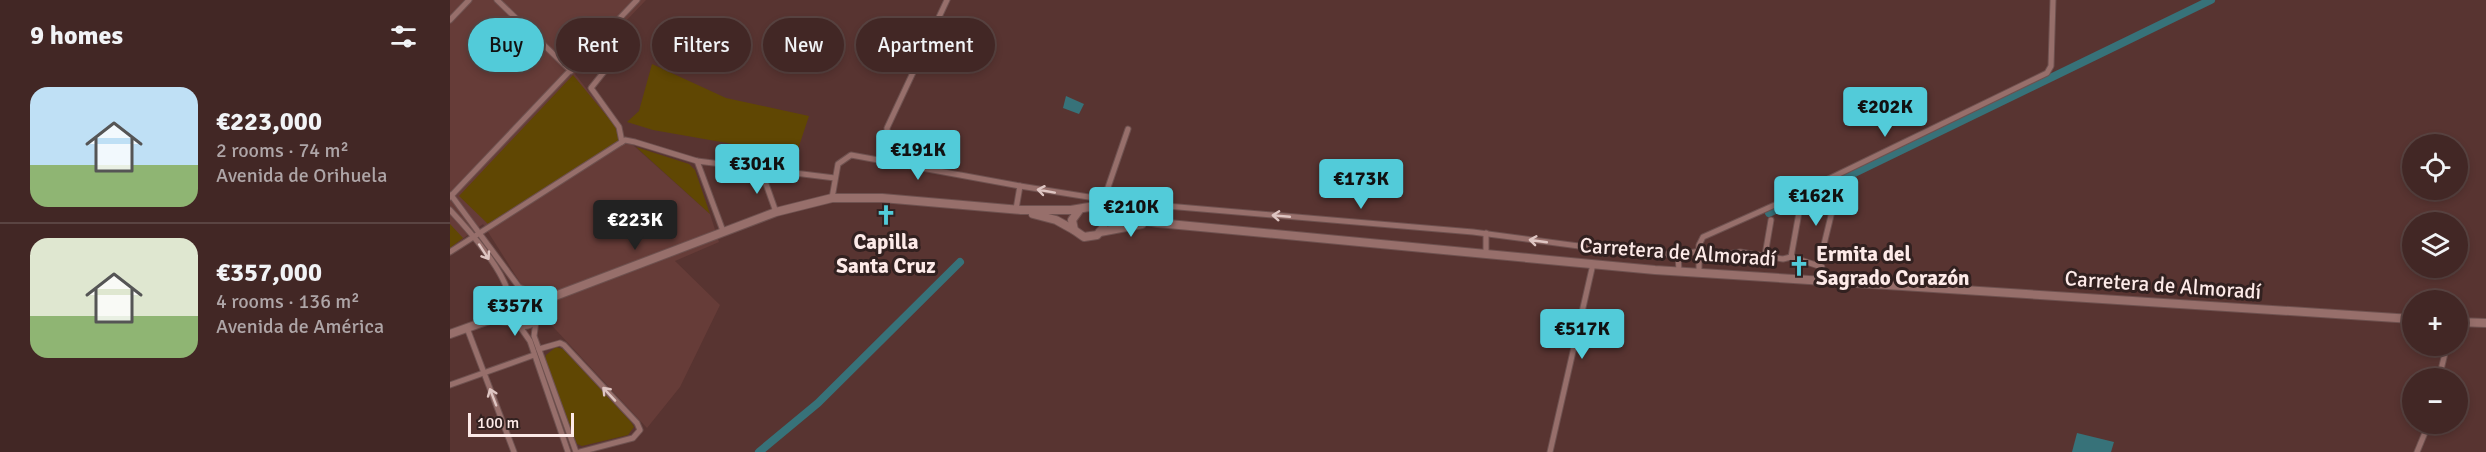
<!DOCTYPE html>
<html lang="en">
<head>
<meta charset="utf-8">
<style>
	body { margin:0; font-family:Signika,sans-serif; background:#4c3332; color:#f1f3f6; height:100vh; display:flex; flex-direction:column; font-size:22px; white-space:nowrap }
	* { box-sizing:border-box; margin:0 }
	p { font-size:20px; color:#aea5a7 }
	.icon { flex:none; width:33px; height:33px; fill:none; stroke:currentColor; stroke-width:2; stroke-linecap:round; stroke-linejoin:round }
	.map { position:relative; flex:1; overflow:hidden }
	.side { display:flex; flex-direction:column; background:#422725; width:450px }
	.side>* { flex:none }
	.hud { position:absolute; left:18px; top:18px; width:570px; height:54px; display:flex; gap:12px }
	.tools { position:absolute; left:1952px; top:134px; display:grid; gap:12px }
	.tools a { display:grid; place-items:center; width:66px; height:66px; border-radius:50%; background:#422725; box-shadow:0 3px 9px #0003,0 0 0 2px #5a4442; font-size:30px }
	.scale { position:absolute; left:18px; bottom:15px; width:106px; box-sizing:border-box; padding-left:6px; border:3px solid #fdeae8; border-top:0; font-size:16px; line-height:21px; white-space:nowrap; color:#fdeae8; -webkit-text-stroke:4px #322120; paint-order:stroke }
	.price { position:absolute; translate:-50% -51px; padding:0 14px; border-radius:6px; background:#52cbd9; color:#111; font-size:20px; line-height:39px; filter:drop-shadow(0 2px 3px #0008) }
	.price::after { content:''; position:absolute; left:50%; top:36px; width:18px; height:14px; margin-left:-9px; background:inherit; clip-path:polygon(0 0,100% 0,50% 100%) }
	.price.active { background:#222; color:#fff }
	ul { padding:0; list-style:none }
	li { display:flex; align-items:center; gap:18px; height:150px; padding:0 30px }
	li+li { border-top:2px solid #5a4442 }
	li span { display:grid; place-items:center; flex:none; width:168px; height:120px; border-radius:18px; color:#555 }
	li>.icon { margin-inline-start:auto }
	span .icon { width:72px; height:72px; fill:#fffc; stroke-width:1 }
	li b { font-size:26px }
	h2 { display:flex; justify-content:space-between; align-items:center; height:72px; padding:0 30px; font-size:26px }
	.chip { padding:0 21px; border-radius:27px; background:#422725; box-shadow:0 3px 9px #0003,0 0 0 2px #5a4442; font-size:21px; line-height:54px }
	.chip.active { background:#52cbd9; color:#111 }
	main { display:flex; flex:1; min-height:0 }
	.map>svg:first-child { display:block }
</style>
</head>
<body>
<main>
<section class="side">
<h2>9 homes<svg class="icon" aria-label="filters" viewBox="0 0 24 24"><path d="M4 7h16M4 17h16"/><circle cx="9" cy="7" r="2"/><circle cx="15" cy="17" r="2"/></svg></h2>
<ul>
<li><span style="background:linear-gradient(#bfe0f5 65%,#8fb573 0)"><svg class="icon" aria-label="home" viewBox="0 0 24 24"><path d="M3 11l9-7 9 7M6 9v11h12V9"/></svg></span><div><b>€223,000</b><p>2 rooms · 74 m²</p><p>Avenida de Orihuela</p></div></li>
<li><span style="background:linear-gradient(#dfe7d0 65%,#8fb573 0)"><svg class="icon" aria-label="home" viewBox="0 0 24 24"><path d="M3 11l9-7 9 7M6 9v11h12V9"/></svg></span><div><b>€357,000</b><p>4 rooms · 136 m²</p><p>Avenida de América</p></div></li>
</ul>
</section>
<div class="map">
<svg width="2036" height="452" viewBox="0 0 2036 452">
	<rect width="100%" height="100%" fill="#583431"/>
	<!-- built -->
	<path fill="#663c38" d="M 0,0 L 196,0 L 125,74 L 175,138 L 260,214 L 269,242 L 225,261 L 270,305 L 230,387 L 197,428 L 93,316 L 92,298 L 79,288 L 73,287 L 33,224 L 0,248 Z"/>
	<!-- green -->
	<g fill="#604703">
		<path d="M 202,64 L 276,98 L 359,116 L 346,155 L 203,130 L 177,122 L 189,111 Z"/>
		<path d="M 123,75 L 175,138 L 38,224 L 9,196 Z"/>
		<path d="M 186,147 L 239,164 L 245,170 L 260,214 Z"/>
		<path d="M 0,224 L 13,238 L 0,248 Z"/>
		<circle cx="74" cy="308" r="11"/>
		<path d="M 106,347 L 113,349 L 181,422 L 184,427 L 178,435 L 132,446 L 127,444 L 95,359 L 96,355 Z"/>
	</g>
	<!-- water -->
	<g fill="#377279">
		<path d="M 616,96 L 634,104 L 629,114 L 613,108 Z"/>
		<path d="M 1627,433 L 1664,442 L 1661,452 L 1622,452 Z"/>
	</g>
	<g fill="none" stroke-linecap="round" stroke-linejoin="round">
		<!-- canal -->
		<g stroke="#377279" stroke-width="8">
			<path d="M 1384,183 L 1761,0"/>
			<path d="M 1319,213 L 1342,202"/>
			<path d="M 309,452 L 368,403 L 510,262"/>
		</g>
		<!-- minor casing -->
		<g stroke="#6e514f" stroke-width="7">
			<g id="minor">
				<path d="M 47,0 L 121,71"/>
				<path d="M 0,20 L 19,0"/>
				<path d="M 172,142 L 169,127 L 141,88 L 173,48"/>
				<path d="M 247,161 L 273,231"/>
				<path d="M 439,164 L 437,128 L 497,0"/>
				<path d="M 311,170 L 326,212"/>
				<path d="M 570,186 L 670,202 L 1023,232 L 1159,250 L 1228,255 L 1250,251"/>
				<path d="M 1,195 L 69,287 L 75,290"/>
				<path d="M 0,197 L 187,0"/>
				<path d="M 382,198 L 388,164 L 401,155 L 570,186 L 566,209"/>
				<path d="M 654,199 L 678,129"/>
				<path d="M 0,210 C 17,228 58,274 59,299"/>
				<path d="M 0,252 L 175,140 L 185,142 L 247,161 L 385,178"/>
				<path d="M 1036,254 L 1036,233"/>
				<path d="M 1228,255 L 1229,271"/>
				<path d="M 1315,255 L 1321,220"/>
				<path d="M 1341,257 L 1350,207"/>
				<path d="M 1250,259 L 1290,252 L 1333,259 L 1341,257 L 1372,267 L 1371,281"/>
				<path d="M 1369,265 L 1386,195"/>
				<path d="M 1249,273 L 1249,245 L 1253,237 L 1327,204 L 1597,73 L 1601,66 L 1603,0"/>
				<path d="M 86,321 L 84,336 L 126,452"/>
				<path d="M 68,324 L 80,341 L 118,452"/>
				<path d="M 17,328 L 64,452"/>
				<path d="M 89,349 L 110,343 L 114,345 L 187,423 L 190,430 L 183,438 L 130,452"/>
				<path d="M 1989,378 L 1997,345"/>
				<path d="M 0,385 L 84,355"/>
				<path d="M 1100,452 L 1143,264"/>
				<path d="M 1967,452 L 1979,423"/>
			</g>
		</g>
		<!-- secondary casing -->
		<g stroke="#6e514f" stroke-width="10">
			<g id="secondary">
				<path d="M 648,210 L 657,214 L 708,223 L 1205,270 L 1962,319"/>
				<path d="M 583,214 L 606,220 L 624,230"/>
				<path d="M 650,232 L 692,224"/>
				<circle cx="74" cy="308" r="17"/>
				<path d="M 92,307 L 105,296 L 326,212 L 382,198 L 432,198 L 571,210 L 621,210 L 639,207 L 648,210 L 653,218 L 653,228 L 647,235 L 634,237 L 624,230 L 622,220 L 630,209"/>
				<path d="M 2007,322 L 2036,323"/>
				<path d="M 0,334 L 42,319 L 64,322"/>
			</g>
		</g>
		<!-- minor -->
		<use href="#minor" stroke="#976f6b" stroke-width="5"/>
		<!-- secondary -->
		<use href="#secondary" stroke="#976f6b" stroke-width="8"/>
	</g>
	<!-- one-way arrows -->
	<defs><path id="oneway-shaft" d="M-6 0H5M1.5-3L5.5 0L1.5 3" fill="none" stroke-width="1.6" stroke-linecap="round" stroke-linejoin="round" transform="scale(1.5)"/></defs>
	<g stroke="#dec5c2">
		<use href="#oneway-shaft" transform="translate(596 191) rotate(-170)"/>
		<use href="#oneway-shaft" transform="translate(831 216) rotate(-175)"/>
		<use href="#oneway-shaft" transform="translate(1088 241) rotate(-172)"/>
		<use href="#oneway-shaft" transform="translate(34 252) rotate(57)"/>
		<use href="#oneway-shaft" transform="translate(159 394) rotate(-133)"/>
		<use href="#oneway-shaft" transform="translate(43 397) rotate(-111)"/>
	</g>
	<!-- icons -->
	<defs>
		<g id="church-bare" transform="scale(1.62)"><path d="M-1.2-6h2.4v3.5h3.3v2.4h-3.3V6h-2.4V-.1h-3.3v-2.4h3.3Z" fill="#52cbd9" stroke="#322120" stroke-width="2.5" paint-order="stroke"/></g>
	</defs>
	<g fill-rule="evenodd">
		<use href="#church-bare" x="436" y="215"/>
		<use href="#church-bare" x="1349" y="266"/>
	</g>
	<g text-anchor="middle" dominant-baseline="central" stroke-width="6" stroke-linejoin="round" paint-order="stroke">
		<!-- poi labels -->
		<g font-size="21" font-weight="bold" fill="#fdeae8" stroke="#322120">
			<text x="436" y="242">Capilla<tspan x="436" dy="24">Santa Cruz</tspan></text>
			<text x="1366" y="254" text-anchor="start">Ermita del<tspan x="1366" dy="24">Sagrado Corazón</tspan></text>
		</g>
		<!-- street labels -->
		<g font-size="21" fill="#fdeae8" stroke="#322120">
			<text transform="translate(1228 252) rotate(4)">Carretera de Almoradí</text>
			<text transform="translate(1713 285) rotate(4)">Carretera de Almoradí</text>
		</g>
	</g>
</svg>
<div class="tools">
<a><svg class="icon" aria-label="locate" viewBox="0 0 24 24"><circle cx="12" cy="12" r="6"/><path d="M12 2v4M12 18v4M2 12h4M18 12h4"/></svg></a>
<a><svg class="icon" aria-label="layers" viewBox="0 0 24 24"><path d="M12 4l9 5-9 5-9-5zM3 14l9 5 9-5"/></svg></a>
<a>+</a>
<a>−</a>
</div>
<div class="scale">100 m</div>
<b class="price" style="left:1435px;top:138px">€202K</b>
<b class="price" style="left:468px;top:181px">€191K</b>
<b class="price" style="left:307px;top:195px">€301K</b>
<b class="price" style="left:911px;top:210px">€173K</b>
<b class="price" style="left:1366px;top:227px">€162K</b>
<b class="price" style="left:681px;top:238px">€210K</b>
<b class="price active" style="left:185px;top:251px">€223K</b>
<b class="price" style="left:65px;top:337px">€357K</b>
<b class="price" style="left:1132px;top:360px">€517K</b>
<div class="hud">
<a class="chip active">Buy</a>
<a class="chip">Rent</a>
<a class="chip">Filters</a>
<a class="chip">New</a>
<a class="chip">Apartment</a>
</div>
</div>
</main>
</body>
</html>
